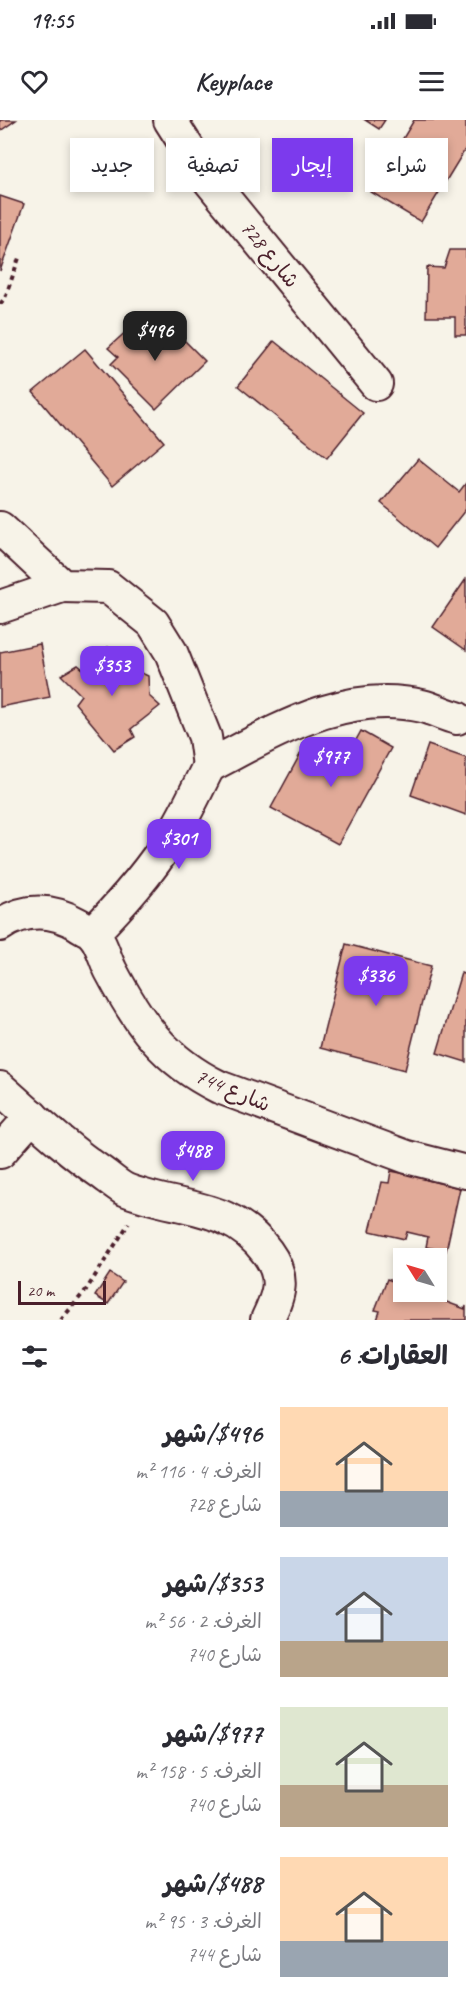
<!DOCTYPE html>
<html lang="ar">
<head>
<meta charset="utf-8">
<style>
	body { margin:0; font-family:Caveat,"Playpen Sans Arabic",sans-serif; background:#f7f7f7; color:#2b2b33; direction:rtl; height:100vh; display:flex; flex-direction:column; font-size:22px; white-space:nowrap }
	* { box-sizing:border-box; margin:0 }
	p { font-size:20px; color:#7c7c81 }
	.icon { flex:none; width:33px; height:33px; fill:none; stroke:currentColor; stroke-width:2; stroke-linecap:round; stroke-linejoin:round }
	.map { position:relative; height:1200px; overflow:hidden; direction:ltr }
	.panel { display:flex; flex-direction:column; background:#fff; flex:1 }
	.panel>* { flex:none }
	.hud { position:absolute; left:18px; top:18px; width:430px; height:54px; direction:rtl; display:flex; gap:12px }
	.needle { width:39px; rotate:307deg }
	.fabs { position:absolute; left:393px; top:1128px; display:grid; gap:12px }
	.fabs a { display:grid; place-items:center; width:54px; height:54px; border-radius:0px; background:#fff; box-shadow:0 3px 9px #0003; font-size:30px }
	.scale { position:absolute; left:18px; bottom:15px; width:88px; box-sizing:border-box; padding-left:6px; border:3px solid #4a1f2b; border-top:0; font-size:16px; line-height:21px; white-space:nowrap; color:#4a1f2b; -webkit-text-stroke:4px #f7f3e8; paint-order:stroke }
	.price { position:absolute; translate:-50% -51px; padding:0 14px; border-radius:12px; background:#7c3aed; color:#fff; font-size:20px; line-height:39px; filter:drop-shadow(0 2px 3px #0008) }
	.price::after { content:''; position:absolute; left:50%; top:36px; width:18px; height:14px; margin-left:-9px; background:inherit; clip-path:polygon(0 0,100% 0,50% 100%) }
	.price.current { background:#222; color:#fff }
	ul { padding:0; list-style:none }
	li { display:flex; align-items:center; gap:18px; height:150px; padding:0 18px }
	li span { display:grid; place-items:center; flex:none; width:168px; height:120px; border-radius:0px; color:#555 }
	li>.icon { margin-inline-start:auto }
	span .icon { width:72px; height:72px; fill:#fffc; stroke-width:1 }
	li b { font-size:26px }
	h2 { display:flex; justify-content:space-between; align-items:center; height:72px; padding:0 18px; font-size:26px }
	.pill { padding:0 21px; border-radius:0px; background:#fff; box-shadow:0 3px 9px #0003; font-size:21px; line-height:54px }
	.pill.current { background:#7c3aed; color:#fff }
	.status { display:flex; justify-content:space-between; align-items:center; height:42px; padding:0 30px; background:#fff; direction:ltr }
	.status svg { height:16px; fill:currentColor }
	header { display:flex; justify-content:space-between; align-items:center; height:78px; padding:0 18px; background:#fff; font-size:27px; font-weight:600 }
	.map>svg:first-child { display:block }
</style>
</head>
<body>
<div class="status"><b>19:55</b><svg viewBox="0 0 49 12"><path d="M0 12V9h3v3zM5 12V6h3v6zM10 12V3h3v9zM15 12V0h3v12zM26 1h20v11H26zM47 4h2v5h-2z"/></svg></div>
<header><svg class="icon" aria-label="menu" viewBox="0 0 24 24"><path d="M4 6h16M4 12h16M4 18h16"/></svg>Keyplace<svg class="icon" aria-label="heart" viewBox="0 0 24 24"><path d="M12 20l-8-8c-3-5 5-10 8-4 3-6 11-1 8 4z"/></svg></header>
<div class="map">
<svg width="466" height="1200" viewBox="0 0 466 1200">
	<rect width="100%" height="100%" fill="#f7f3e8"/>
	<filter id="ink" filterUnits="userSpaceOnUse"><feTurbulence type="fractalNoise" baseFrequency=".0167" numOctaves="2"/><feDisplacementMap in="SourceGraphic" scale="12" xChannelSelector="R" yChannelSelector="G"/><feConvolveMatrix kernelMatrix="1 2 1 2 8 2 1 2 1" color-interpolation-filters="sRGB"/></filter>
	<g filter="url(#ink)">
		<!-- building -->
		<g fill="#e1aa98" stroke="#4a1f2b" stroke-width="1.5">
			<path d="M 0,0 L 16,0 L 0,11 Z"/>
			<path d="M 365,0 L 385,0 L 379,9 Z"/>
			<path d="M 414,0 L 466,0 L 466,28 L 421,102 L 371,72 Z"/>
			<path d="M 0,76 L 24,84 L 0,151 Z"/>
			<path d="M 450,130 L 466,130 L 466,215 L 455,215 L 455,197 L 426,197 L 427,147 L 444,148 Z"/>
			<path d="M 165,201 L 205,241 L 156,289 L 111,244 L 118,237 L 108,228 L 130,208 L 144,222 Z"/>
			<path d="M 274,221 L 363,293 L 327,338 L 238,266 Z"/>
			<path d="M 85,229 L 164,322 L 112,366 L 33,272 Z"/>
			<path d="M 418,339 L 459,372 L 466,363 L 466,389 L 435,428 L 381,383 Z"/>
			<path d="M 466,459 L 466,530 L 433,507 Z"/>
			<path d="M 40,524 L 50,577 L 0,587 L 0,532 Z"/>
			<path d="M 108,527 L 127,550 L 135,550 L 148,556 L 149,576 L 160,586 L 131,609 L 135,617 L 114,630 L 75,583 L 81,575 L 61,555 L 78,545 L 83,549 L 98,540 L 98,534 Z"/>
			<path d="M 361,611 L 391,628 L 338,724 L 271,688 L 302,631 L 339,651 Z"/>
			<path d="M 428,625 L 466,638 L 466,695 L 411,675 Z"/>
			<path d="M 346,824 L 431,846 L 405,950 L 320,928 Z"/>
			<path d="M 461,853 L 466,855 L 466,942 L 437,933 Z"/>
			<path d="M 413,1047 L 429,1051 L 427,1060 L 460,1068 L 446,1131 L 426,1127 L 428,1117 L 407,1112 L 405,1119 L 370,1111 L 382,1062 L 389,1063 L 391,1051 L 411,1055 Z"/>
			<path d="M 110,1153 L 123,1162 L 108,1184 L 95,1176 Z"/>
			<path d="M 387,1159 L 404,1165 L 404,1172 L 420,1172 L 465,1189 L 466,1186 L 466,1200 L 377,1200 L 380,1191 L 375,1190 Z"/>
		</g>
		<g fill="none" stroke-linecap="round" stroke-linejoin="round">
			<!-- street casing -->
			<g stroke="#4a1f2b" stroke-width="36">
				<g id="street">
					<path d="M 170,0 L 205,55 L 376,264"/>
					<path d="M 0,408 L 62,466 L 108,467 L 153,503 L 171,532 L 205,617 L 209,646 C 275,612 344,568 422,586 C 434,589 445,595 457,598"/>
					<path d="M 0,487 L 62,466"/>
					<path d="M 0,805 C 25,788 52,789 78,804 C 82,807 90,810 93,814 C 102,823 105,840 111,851 C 139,904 164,940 219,967 L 407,1037 L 466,1052"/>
					<path d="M 93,813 C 122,783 150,752 172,716 C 186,694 197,669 209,646"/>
					<path d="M 0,968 C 33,997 65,1028 102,1053 C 109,1058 117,1065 124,1069 C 177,1091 229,1081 267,1132 C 286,1158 279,1175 267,1200"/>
					<path d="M 0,1032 L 32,996"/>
				</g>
			</g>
			<!-- path -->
			<g stroke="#4a1f2b" stroke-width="4" stroke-dasharray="4.5 4.5" stroke-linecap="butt">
				<path d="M 0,184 L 5,178 L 19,138"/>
				<path d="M 61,1200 L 86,1170 L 129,1103"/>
			</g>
			<!-- street -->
			<use href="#street" stroke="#f7f3e8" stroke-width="32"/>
		</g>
	</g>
	<g text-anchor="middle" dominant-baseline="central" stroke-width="6" stroke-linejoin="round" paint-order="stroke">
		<!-- street labels -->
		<g font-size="21" fill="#4a1f2b" stroke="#f7f3e8">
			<text transform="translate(270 134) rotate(51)">شارع 728</text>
			<text transform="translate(233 970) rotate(23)">شارع 744</text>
		</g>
	</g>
</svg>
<div class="fabs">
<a><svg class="needle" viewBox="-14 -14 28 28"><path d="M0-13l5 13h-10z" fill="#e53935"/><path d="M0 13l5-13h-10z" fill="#7c7c81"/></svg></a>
</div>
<div class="scale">20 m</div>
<b class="price current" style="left:155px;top:242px">$496</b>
<b class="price" style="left:112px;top:577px">$353</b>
<b class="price" style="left:331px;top:668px">$977</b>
<b class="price" style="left:179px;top:750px">$301</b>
<b class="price" style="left:376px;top:887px">$336</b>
<b class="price" style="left:193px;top:1062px">$488</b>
<div class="hud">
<a class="pill">شراء</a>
<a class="pill current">إيجار</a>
<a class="pill">تصفية</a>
<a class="pill">جديد</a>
</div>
</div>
<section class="panel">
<h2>العقارات: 6<svg class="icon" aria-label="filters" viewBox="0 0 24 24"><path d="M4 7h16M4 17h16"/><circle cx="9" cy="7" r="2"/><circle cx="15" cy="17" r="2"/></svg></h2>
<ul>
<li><span style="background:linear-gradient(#ffd9b3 70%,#9aa5b1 0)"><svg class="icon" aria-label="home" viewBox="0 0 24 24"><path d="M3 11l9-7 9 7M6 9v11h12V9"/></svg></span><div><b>$496/شهر</b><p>الغرف: 4 · 116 m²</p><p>شارع 728</p></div></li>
<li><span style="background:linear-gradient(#c9d6e8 70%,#b9a48a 0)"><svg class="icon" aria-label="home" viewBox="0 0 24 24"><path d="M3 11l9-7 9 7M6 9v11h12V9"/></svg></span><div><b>$353/شهر</b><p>الغرف: 2 · 56 m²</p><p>شارع 740</p></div></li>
<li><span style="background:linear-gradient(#dfe7d0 65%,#b9a48a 0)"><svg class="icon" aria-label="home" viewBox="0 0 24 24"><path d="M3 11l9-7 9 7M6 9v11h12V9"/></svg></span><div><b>$977/شهر</b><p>الغرف: 5 · 158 m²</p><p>شارع 740</p></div></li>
<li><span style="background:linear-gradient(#ffd9b3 70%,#9aa5b1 0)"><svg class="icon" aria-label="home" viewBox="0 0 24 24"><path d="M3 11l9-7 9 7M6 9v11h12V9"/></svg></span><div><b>$488/شهر</b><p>الغرف: 3 · 95 m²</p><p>شارع 744</p></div></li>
</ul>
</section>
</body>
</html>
